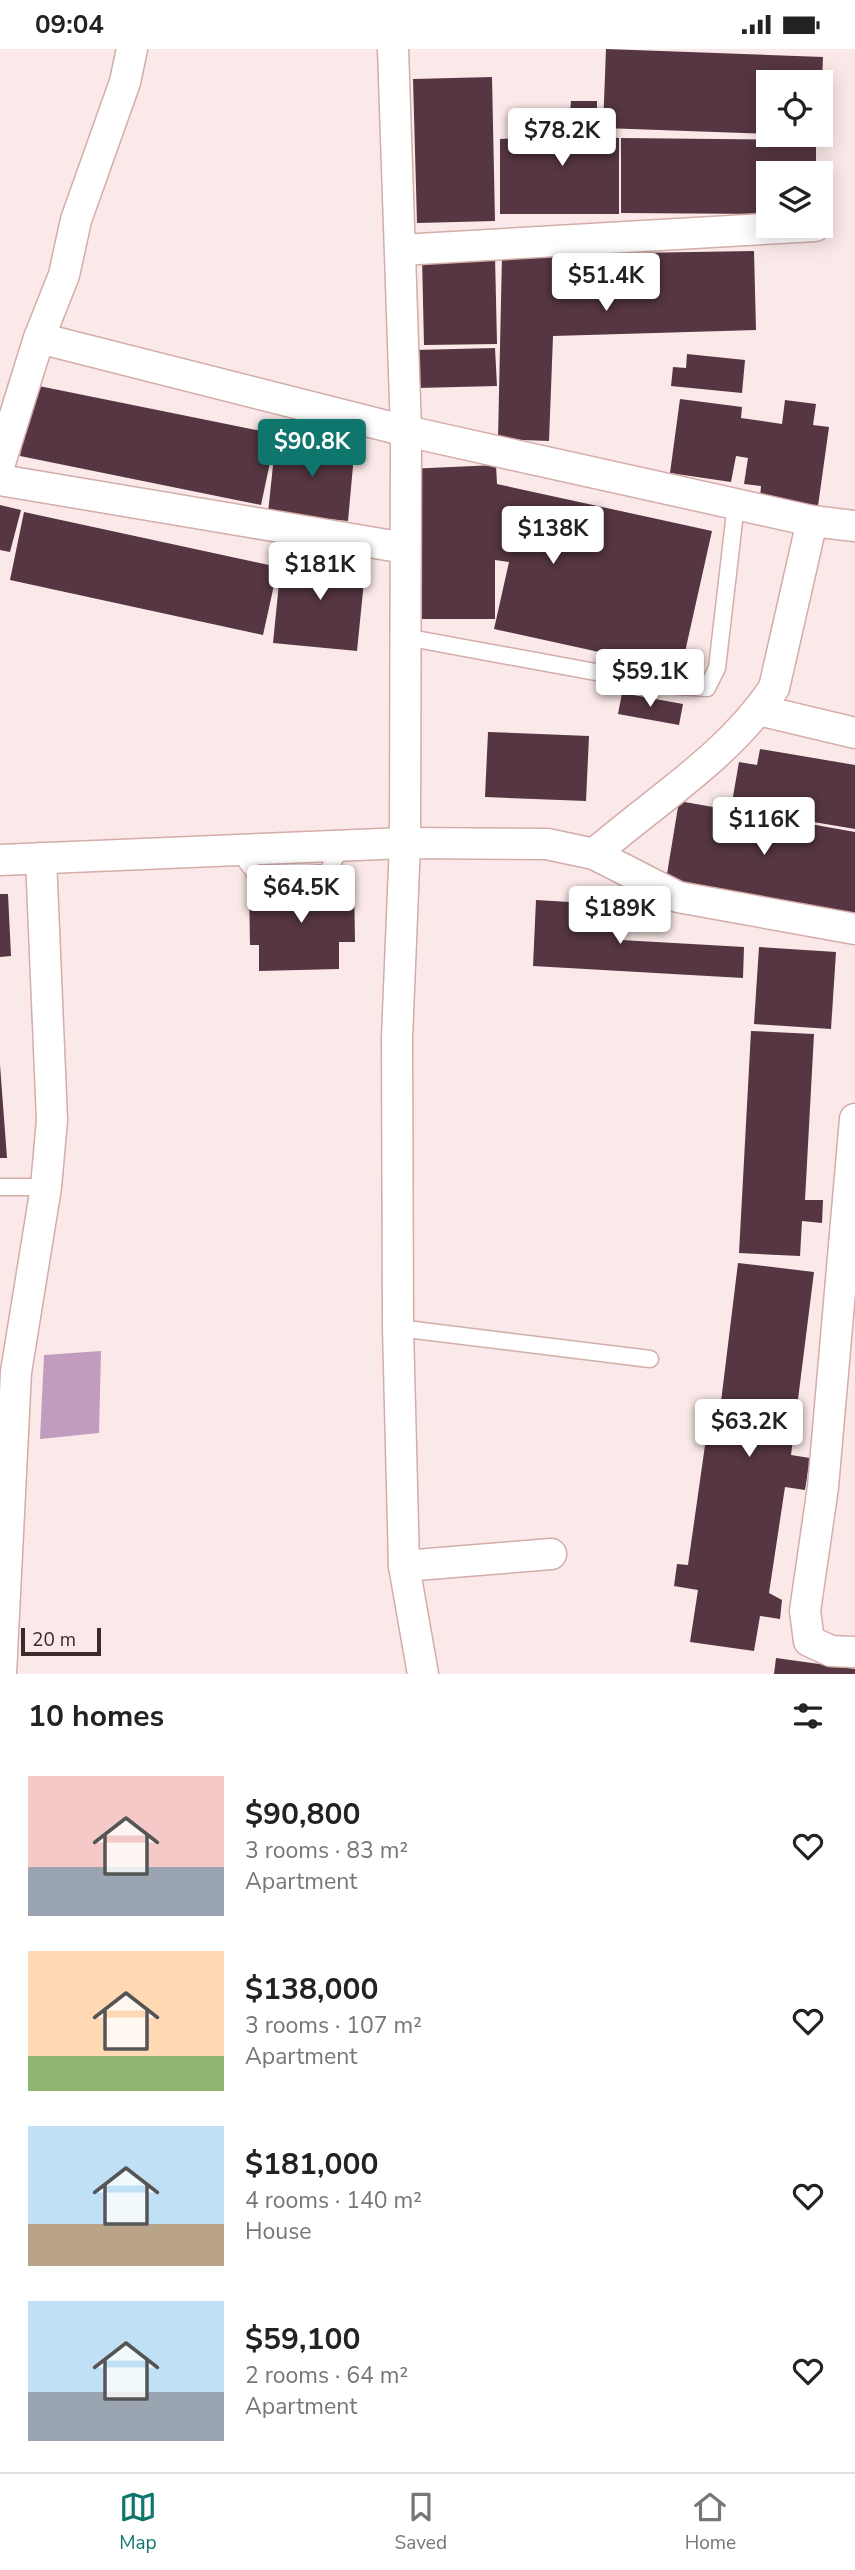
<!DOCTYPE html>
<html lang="en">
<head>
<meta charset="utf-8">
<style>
	body { margin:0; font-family:"Nunito Sans",sans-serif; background:#f2f2f2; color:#222; height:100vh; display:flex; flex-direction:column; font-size:26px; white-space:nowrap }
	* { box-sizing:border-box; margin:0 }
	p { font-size:23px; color:#767676 }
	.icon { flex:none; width:38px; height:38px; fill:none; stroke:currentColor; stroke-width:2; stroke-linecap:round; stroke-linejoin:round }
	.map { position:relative; height:1625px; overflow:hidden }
	.side { display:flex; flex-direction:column; background:#fff; flex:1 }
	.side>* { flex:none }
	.fabs { position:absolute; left:756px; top:21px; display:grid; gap:14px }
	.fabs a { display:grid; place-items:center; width:77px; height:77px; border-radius:0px; background:#fff; box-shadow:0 4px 18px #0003; font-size:35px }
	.scale { position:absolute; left:21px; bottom:18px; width:80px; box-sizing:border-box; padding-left:7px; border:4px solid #3b2b2a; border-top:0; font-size:19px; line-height:24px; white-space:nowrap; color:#3b2b2a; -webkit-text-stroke:5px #fae9e8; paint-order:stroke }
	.price { position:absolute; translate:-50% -60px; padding:0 16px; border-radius:7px; background:#fff; color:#222; font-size:23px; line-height:46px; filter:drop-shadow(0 2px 4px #0008) }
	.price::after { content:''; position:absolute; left:50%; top:42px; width:21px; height:16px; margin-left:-10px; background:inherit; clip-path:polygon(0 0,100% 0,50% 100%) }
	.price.selected { background:#0f766e; color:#fff }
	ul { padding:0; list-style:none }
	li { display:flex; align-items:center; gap:21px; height:175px; padding:0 28px }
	li span { display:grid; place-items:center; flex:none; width:196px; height:140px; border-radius:0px; color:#555 }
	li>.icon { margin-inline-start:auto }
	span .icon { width:84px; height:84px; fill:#fffc; stroke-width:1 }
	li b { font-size:30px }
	h2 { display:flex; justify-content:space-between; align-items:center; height:84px; padding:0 28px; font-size:30px }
	.status { display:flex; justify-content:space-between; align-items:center; height:49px; padding:0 35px; background:#fff; direction:ltr }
	.status svg { height:19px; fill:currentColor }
	.dock { display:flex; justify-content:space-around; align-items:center; height:98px; border-top:2px solid #e0e0e0; background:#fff; font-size:19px; color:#767676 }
	.dock a { display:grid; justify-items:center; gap:4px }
	.dock .selected { color:#0f766e }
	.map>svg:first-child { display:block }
</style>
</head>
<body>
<div class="status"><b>09:04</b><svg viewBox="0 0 49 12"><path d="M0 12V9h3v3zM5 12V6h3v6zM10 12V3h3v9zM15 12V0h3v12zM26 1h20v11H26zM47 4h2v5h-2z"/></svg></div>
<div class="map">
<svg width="855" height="1625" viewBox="0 0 855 1625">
	<rect width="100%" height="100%" fill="#fae9e8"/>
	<!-- water -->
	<path fill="#c19cbe" d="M 101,1302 L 99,1384 L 40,1390 L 44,1306 Z"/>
	<!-- building -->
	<g fill="#553642">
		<path d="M 606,0 L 823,8 L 822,33 L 768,33 L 768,85 L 603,79 Z"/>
		<path d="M 492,28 L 495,172 L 417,174 L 413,30 Z"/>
		<path d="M 571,52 L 597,52 L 597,88 L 619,89 L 619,165 L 500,165 L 500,90 L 546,88 L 547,63 L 570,63 Z"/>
		<path d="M 621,89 L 816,91 L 816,124 L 768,124 L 768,165 L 621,164 Z"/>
		<path d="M 754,202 L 756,281 L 553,287 L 549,392 L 498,390 L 502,206 Z"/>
		<path d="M 495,207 L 497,295 L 424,296 L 422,208 Z"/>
		<path d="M 495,299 L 497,337 L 417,339 L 415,301 Z"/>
		<path d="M 687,305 L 745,311 L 742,344 L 671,337 L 673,318 L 686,319 Z"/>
		<path d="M 34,336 L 276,385 L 261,456 L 20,407 Z"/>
		<path d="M 680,350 L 742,358 L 741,369 L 782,375 L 785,351 L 816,355 L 813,376 L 829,378 L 818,457 L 760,449 L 761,437 L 744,435 L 748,409 L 736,407 L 731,433 L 670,424 Z"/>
		<path d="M 276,388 L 355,395 L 348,472 L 268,464 Z"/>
		<path d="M 496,416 L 497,435 L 712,482 L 681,621 L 494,580 L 509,513 L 495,511 L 495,570 L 413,570 L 407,420 Z"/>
		<path d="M 0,456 L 21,461 L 10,503 L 0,501 Z"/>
		<path d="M 24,463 L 278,518 L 263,586 L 10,531 Z"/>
		<path d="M 282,504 L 366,512 L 357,602 L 273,594 Z"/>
		<path d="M 622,644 L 683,655 L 679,676 L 618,665 Z"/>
		<path d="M 488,683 L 589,687 L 586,752 L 485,748 Z"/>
		<path d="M 760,700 L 855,716 L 855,780 L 731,759 L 739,713 L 757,716 Z"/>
		<path d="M 679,752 L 855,783 L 855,864 L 666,831 Z"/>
		<path d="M 354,834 L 355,893 L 339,893 L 339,920 L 259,922 L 259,896 L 250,896 L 249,836 Z"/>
		<path d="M 0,845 L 8,845 L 11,907 L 0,908 Z"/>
		<path d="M 536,851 L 603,855 L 602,865 L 622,866 L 621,891 L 744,898 L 743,929 L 533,917 Z"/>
		<path d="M 759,898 L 836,903 L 831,980 L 754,975 Z"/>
		<path d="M 751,982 L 814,985 L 805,1151 L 823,1151 L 822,1174 L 802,1172 L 800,1207 L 739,1204 Z"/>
		<path d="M 0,1016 L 7,1109 L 0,1109 Z"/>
		<path d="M 738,1214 L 814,1223 L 791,1406 L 810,1409 L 805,1441 L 785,1438 L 769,1544 L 782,1551 L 780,1570 L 760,1567 L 754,1602 L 690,1593 L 698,1541 L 674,1537 L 677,1515 L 688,1516 L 709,1368 L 719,1369 Z"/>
		<path d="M 776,1609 L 855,1620 L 855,1625 L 774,1625 Z"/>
	</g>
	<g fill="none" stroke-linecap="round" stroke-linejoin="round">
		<!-- lane casing -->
		<g stroke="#d4aca8" stroke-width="19">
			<g id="lane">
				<path d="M 405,588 L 666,636 L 707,639 L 717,619 L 736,455"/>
				<path d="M 238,801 L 254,823 L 263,829 L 327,824 L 342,796"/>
				<path d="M 0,1138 L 46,1138"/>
				<path d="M 398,1279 L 650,1310"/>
			</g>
		</g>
		<!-- street casing -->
		<g stroke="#d4aca8" stroke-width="33">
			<g id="street">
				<path d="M 393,0 L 406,382 L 405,794 L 397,989 L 398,1279 L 404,1517 L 423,1625"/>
				<path d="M 401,201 L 815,177"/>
				<path d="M 39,289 L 406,382 L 812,472 L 855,477"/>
				<path d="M 0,414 L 39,289 L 64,226 L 76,171 L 125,33 L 132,0"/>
				<path d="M 0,431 L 405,499"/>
				<path d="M 759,661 L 855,684"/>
				<path d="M 594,805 C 655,752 729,707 774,639 L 812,472"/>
				<path d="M 0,811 L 405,794 L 547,795 L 594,805 L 678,848 L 855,880"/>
				<path d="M 855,1070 L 823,1438 L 805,1562 L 809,1592 L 831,1602 L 855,1603"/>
				<path d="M 404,1517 L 551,1505"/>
				<path d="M 1,1625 L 16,1323 L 46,1138 L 52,1071 L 41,809"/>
			</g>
		</g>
		<!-- lane -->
		<use href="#lane" stroke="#fff" stroke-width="16"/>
		<!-- street -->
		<use href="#street" stroke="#fff" stroke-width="30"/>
	</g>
</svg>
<div class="fabs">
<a><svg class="icon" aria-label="locate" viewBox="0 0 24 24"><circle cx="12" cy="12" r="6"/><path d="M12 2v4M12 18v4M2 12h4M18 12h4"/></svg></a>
<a><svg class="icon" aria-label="layers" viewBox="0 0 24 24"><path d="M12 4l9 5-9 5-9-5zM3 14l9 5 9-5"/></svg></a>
</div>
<div class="scale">20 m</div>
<b class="price" style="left:562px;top:119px">$78.2K</b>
<b class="price" style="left:606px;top:264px">$51.4K</b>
<b class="price selected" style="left:312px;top:430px">$90.8K</b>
<b class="price" style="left:553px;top:517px">$138K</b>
<b class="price" style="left:320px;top:553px">$181K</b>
<b class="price" style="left:650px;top:660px">$59.1K</b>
<b class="price" style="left:764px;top:808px">$116K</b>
<b class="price" style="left:301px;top:876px">$64.5K</b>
<b class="price" style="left:620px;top:897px">$189K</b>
<b class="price" style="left:749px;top:1410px">$63.2K</b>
</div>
<section class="side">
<h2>10 homes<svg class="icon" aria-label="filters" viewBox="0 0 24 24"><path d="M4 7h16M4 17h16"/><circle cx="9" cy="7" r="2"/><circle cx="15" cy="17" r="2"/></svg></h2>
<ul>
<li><span style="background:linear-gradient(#f6c9c9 65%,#9aa5b1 0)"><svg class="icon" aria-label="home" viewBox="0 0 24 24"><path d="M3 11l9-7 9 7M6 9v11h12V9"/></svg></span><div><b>$90,800</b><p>3 rooms · 83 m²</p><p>Apartment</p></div><svg class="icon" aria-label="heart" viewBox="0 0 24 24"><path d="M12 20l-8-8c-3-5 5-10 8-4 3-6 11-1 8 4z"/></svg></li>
<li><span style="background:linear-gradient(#ffd9b3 75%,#8fb573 0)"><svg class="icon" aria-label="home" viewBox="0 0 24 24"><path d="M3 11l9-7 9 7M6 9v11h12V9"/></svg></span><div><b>$138,000</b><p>3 rooms · 107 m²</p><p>Apartment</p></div><svg class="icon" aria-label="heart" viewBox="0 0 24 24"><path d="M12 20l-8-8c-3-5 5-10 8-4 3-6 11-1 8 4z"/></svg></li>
<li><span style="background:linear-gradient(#bfe0f5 70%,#b9a48a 0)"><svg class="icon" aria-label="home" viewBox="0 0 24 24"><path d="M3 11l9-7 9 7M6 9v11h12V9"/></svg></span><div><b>$181,000</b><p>4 rooms · 140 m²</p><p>House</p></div><svg class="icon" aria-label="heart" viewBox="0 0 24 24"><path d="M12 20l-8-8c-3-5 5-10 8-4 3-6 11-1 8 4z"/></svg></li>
<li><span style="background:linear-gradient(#bfe0f5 65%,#9aa5b1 0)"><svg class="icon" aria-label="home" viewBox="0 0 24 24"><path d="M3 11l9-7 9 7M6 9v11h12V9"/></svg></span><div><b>$59,100</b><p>2 rooms · 64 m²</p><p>Apartment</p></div><svg class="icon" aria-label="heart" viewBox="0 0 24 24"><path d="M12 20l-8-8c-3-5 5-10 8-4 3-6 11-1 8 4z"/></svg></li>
</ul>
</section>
<nav class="dock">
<a class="selected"><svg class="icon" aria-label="map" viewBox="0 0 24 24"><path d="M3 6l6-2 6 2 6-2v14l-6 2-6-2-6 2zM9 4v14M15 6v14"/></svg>Map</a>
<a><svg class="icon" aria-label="saved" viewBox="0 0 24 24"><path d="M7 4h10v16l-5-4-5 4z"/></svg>Saved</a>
<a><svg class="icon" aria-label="home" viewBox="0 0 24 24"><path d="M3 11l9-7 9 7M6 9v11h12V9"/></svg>Home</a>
</nav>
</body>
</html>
